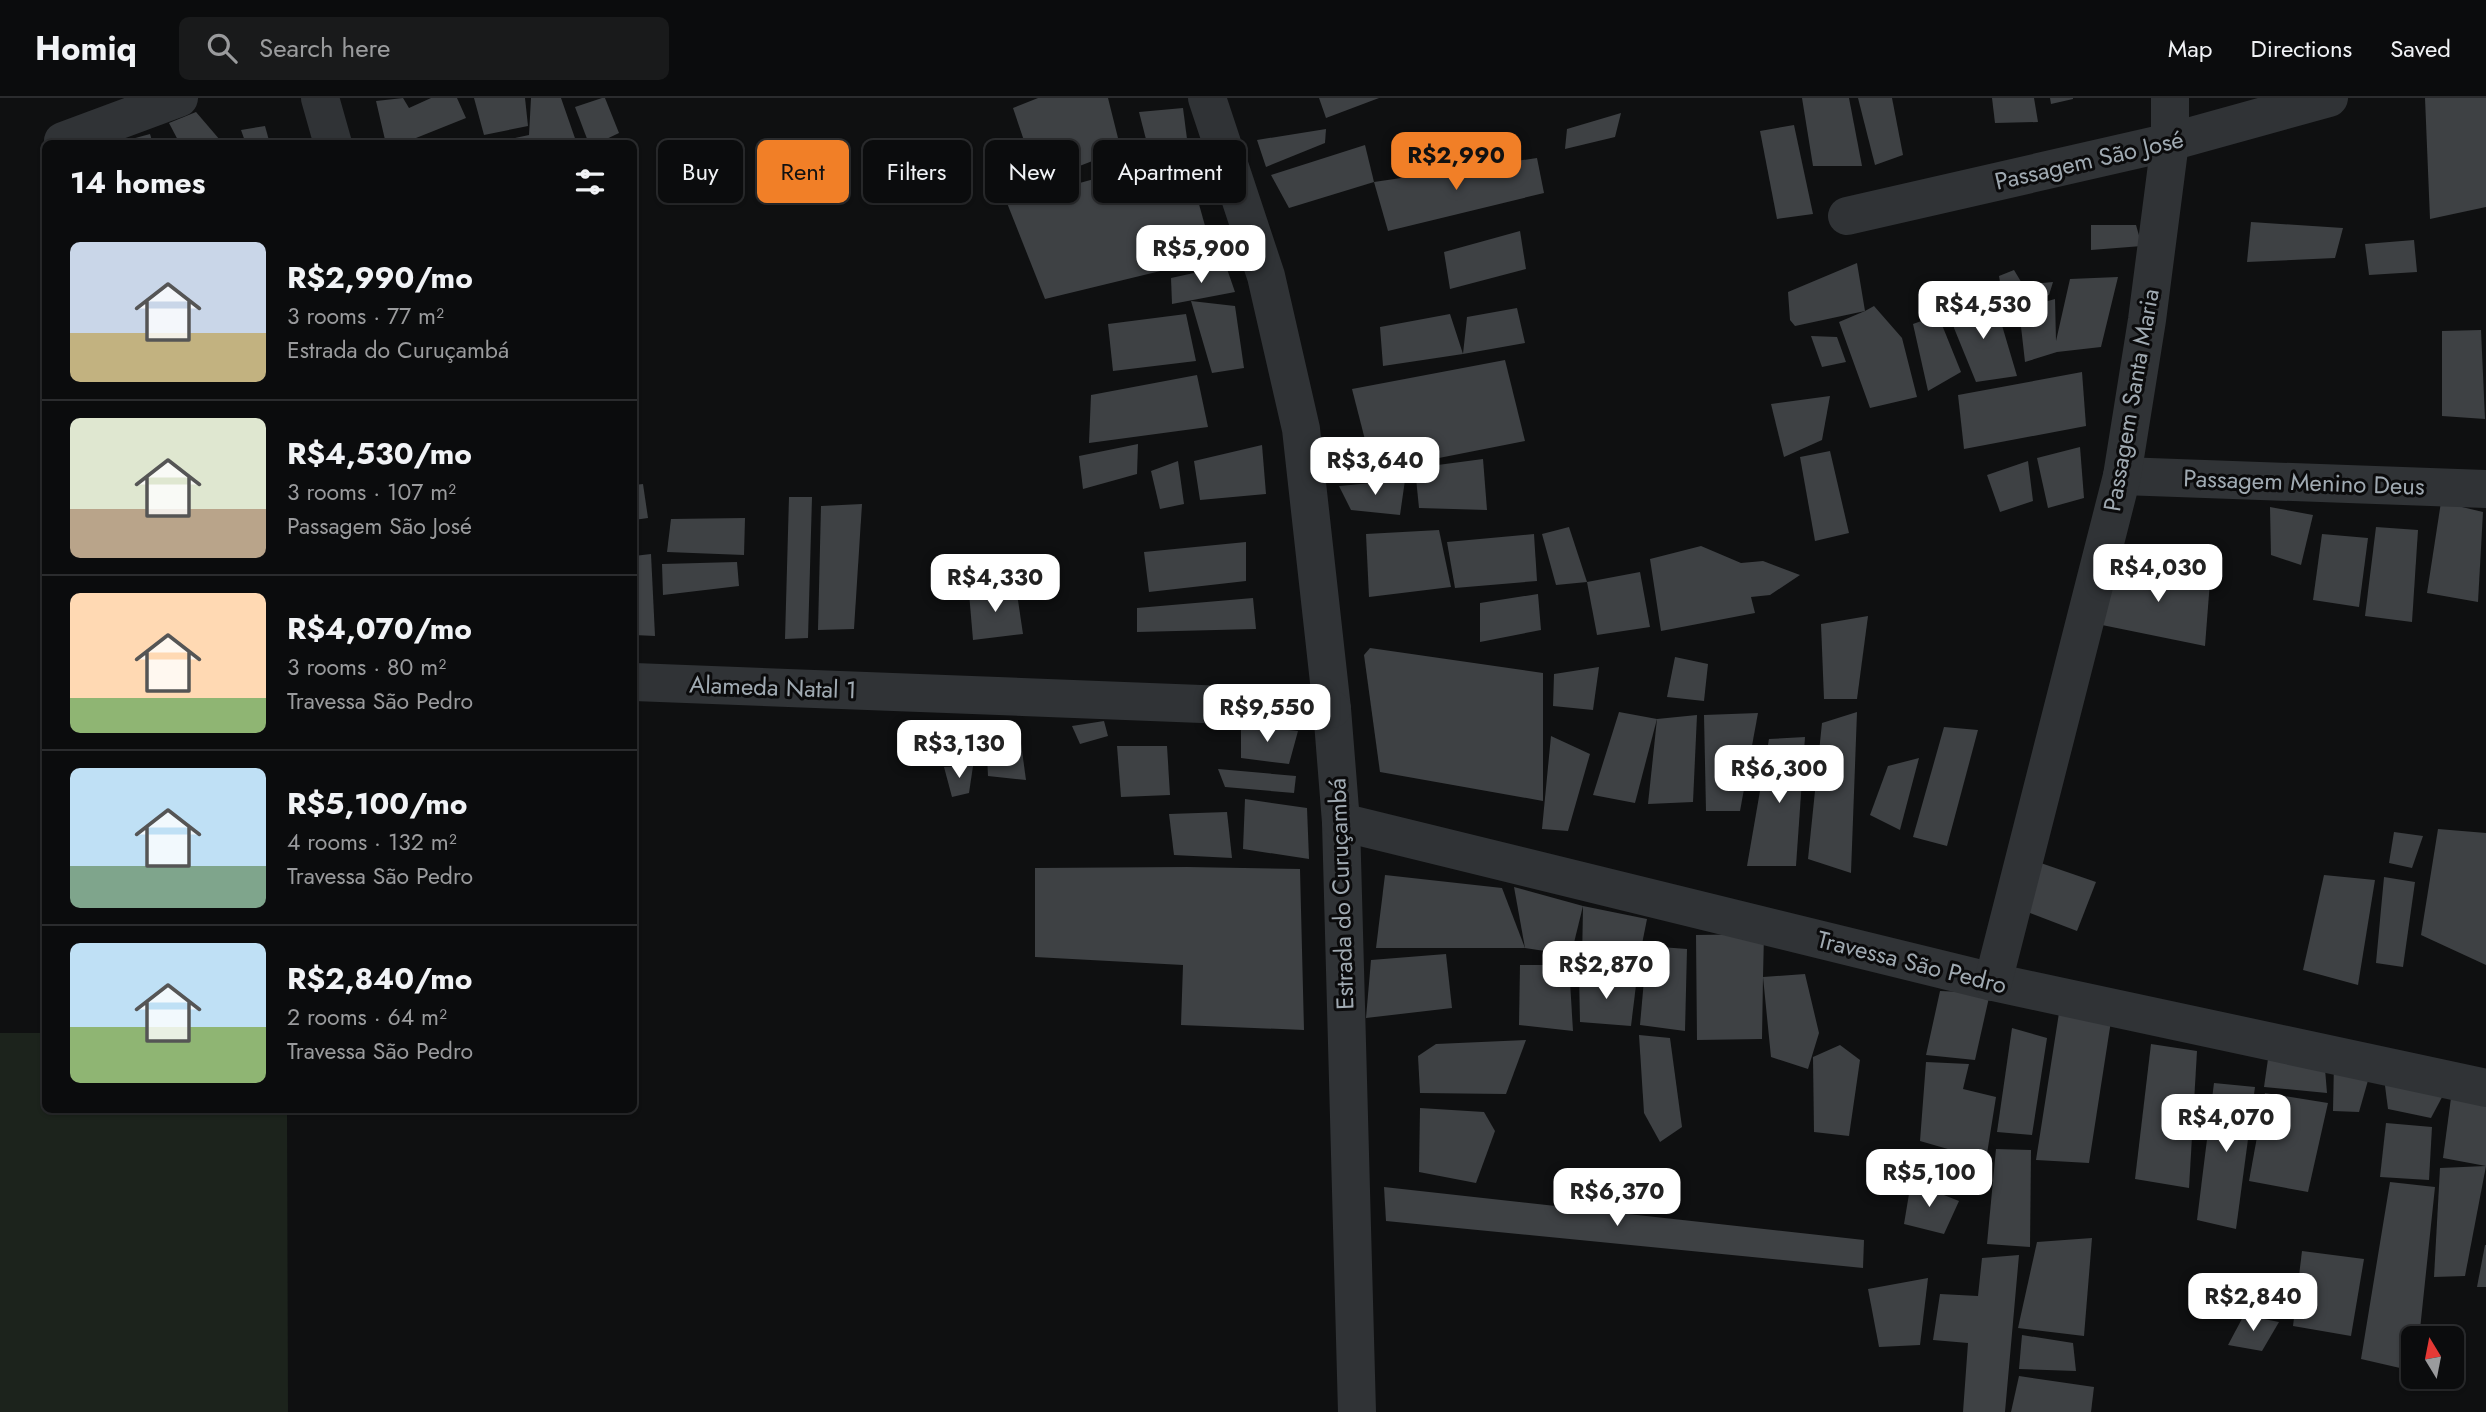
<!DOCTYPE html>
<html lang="en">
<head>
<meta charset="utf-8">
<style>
	body { margin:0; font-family:Jost,sans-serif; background:#191a1b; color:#f1f3f6; height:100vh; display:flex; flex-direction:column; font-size:26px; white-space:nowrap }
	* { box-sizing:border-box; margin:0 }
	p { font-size:23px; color:#9a9b9d }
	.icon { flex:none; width:38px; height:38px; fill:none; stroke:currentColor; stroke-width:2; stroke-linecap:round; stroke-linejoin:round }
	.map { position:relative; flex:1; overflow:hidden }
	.side { position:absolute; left:42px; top:42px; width:595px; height:973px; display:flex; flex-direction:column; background:#0b0c0d; border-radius:10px; box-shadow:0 2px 5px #0004,0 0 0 2px #2b2c2e }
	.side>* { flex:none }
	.banner { position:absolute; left:658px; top:42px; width:665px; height:63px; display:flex; gap:14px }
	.needle { width:46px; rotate:350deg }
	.buttons { position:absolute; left:2401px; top:1228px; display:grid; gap:14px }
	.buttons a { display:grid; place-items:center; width:63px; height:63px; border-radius:10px; background:#0b0c0d; box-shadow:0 2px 5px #0004,0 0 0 2px #2b2c2e; font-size:35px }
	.price { position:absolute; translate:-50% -60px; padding:0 16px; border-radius:14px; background:#fff; color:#222; font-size:23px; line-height:46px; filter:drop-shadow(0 2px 4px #0008) }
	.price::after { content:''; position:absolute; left:50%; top:42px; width:21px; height:16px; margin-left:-10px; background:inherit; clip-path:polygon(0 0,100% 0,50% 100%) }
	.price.active { background:#f17f27; color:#111 }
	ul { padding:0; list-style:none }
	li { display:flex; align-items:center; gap:21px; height:175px; padding:0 28px }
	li+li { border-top:2px solid #2b2c2e }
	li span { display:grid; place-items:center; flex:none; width:196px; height:140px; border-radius:10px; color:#555 }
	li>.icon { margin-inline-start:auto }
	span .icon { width:84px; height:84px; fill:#fffc; stroke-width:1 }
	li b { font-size:30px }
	h2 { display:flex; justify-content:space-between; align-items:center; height:84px; padding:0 28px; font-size:30px }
	.pill { padding:0 24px; border-radius:10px; background:#0b0c0d; box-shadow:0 2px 5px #0004,0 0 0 2px #2b2c2e; font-size:24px; line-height:63px }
	.pill.active { background:#f17f27; color:#111 }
	header { display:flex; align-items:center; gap:42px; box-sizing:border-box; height:98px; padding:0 35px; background:#0b0c0d; border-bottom:2px solid #2b2c2e }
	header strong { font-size:33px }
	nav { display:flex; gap:38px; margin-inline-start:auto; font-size:24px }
	.search { width:490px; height:63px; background:#191a1b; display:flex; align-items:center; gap:18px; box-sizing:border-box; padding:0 24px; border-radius:10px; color:#9a9b9d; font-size:26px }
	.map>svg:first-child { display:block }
</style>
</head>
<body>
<header>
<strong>Homiq</strong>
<div class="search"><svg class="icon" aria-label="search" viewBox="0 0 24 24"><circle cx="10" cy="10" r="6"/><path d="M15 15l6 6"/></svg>Search here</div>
<nav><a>Map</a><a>Directions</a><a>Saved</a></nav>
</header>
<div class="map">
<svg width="2486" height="1314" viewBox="0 0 2486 1314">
	<rect width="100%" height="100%" fill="#0f1011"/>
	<!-- green -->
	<path fill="#1c231c" d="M 0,935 L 45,935 L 46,1012 L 287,1012 L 288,1314 L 0,1314 Z"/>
	<!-- building -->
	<g fill="#3e4144">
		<path d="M 403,0 L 409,10 L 431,0 L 457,0 L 466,20 L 401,46 L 386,46 L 376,3 Z"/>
		<path d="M 474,0 L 525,0 L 528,28 L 484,37 Z"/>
		<path d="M 531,0 L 561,0 L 577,46 L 486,46 L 529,37 Z"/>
		<path d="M 602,0 L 605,0 L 619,35 L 596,46 L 589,46 L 575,9 Z"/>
		<path d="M 1038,0 L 1108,0 L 1121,52 L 1038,84 L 1013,10 Z"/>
		<path d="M 1319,0 L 1379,0 L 1326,20 Z"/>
		<path d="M 1802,0 L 1849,0 L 1862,68 L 1813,68 Z"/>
		<path d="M 1858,0 L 1892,0 L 1903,57 L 1875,67 Z"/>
		<path d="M 1992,0 L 2034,0 L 2038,24 L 1995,25 Z"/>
		<path d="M 2050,0 L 2073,0 L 2073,1 L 2051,6 Z"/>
		<path d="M 2425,0 L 2486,0 L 2486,109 L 2430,121 Z"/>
		<path d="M 1183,10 L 1187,41 L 1149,53 L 1139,14 Z"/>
		<path d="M 196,14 L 220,42 L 200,46 L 180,46 L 169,25 Z"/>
		<path d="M 1621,15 L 1615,39 L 1565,51 L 1567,31 Z"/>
		<path d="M 1794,27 L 1813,116 L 1777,121 L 1760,33 Z"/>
		<path d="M 265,28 L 270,46 L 246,46 L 241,32 Z"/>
		<path d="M 1326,31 L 1325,45 L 1266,69 L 1257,42 Z"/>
		<path d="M 150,36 L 153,46 L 117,46 L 117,45 Z"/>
		<path d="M 1365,47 L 1374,84 L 1289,110 L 1271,77 Z"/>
		<path d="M 1185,56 L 1214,160 L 1045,201 L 1007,105 Z"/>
		<path d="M 1537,60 L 1544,95 L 1388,133 L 1374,84 Z"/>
		<path d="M 2251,124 L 2343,130 L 2335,160 L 2247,164 Z"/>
		<path d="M 2091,127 L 2136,127 L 2142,148 L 2091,152 Z"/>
		<path d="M 1520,133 L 1526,171 L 1450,191 L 1444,154 Z"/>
		<path d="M 2414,142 L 2417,174 L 2369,177 L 2365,146 Z"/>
		<path d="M 1857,165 L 1865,213 L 1874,208 L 1902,240 L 1917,299 L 1870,310 L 1839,224 L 1865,213 L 1795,228 L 1790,222 L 1788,194 Z"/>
		<path d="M 1226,168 L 1235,194 L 1172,206 L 1171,180 Z"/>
		<path d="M 2014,172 L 2023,187 L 2053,184 L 2049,197 L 2004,209 L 1999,178 Z"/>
		<path d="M 2118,179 L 2101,249 L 2057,254 L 2025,264 L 2019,211 L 2055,201 L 2056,243 L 2070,181 Z"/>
		<path d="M 1958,197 L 1998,214 L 2017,278 L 1976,284 L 1954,230 Z"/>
		<path d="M 1191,203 L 1235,208 L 1244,270 L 1212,275 Z"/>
		<path d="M 1517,210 L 1525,245 L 1463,256 L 1383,268 L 1380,229 L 1450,216 L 1463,256 L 1467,219 Z"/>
		<path d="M 1186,216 L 1196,263 L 1113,273 L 1108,226 Z"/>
		<path d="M 1938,217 L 1961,274 L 1928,293 L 1913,226 Z"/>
		<path d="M 2481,232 L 2485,321 L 2442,318 L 2442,233 Z"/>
		<path d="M 1811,238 L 1837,239 L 1846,264 L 1822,269 Z"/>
		<path d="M 1505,262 L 1525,343 L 1373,373 L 1352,291 Z"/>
		<path d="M 2082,274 L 2086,328 L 1964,351 L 1958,297 Z"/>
		<path d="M 1197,277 L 1208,329 L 1089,345 L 1091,297 Z"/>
		<path d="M 1830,298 L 1822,342 L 1784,359 L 1771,306 Z"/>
		<path d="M 1138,346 L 1137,376 L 1083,391 L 1079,358 Z"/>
		<path d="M 1262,347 L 1266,396 L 1200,402 L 1194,363 Z"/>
		<path d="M 2080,349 L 2084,400 L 2048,410 L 2037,360 Z"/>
		<path d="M 1830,353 L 1849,435 L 1815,443 L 1800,359 Z"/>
		<path d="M 1483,361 L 1487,412 L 1419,410 L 1415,370 Z"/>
		<path d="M 1178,363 L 1184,406 L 1160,411 L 1151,373 Z"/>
		<path d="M 2028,363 L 2033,403 L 2000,414 L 1987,377 Z"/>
		<path d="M 1405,382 L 1400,417 L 1351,412 L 1339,388 Z"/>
		<path d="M 643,386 L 648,420 L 634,422 L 634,387 Z"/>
		<path d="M 789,399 L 812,399 L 808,540 L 785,541 Z"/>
		<path d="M 2441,404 L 2483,414 L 2478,504 L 2427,495 Z"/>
		<path d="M 862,406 L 854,531 L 818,532 L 821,408 Z"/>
		<path d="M 2270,409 L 2313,417 L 2301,467 L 2271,457 Z"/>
		<path d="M 745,420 L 744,457 L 667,454 L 671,421 Z"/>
		<path d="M 1569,429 L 1587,484 L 1556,487 L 1542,436 Z"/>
		<path d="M 2376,429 L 2418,432 L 2412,524 L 2365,518 Z"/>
		<path d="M 1439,432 L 1451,489 L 1369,499 L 1366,436 Z"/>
		<path d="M 1534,436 L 1537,483 L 1455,490 L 1447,444 Z"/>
		<path d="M 2322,436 L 2368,440 L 2359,509 L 2313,502 Z"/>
		<path d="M 1246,444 L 1246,483 L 1149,494 L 1144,454 Z"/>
		<path d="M 1701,448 L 1741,465 L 1763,463 L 1800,477 L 1770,497 L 1751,499 L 1755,515 L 1661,533 L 1650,461 Z"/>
		<path d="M 651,456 L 655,538 L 634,537 L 634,458 Z"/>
		<path d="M 2114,463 L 2210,483 L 2205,548 L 2102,527 Z"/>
		<path d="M 737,464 L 739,488 L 663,497 L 662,466 Z"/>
		<path d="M 1640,474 L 1650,529 L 1597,537 L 1587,484 Z"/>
		<path d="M 1016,489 L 1023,536 L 973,542 L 969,495 Z"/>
		<path d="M 1538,496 L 1541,532 L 1480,544 L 1480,505 Z"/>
		<path d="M 1253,500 L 1256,531 L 1137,534 L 1137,510 Z"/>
		<path d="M 1868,518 L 1857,601 L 1824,601 L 1821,526 Z"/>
		<path d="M 1370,550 L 1543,575 L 1543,703 L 1380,674 L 1364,557 Z"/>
		<path d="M 1675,559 L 1708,566 L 1704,603 L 1667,599 Z"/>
		<path d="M 1599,569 L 1593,612 L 1553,608 L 1554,576 Z"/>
		<path d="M 1619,614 L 1657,621 L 1635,705 L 1593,697 Z"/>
		<path d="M 1857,614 L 1851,775 L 1808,761 L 1822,625 Z"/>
		<path d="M 1758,615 L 1740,713 L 1706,713 L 1704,617 Z"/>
		<path d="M 1697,617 L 1693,704 L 1648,706 L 1657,621 Z"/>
		<path d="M 1104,623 L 1108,638 L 1080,646 L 1072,628 Z"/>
		<path d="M 1241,627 L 1298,633 L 1289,666 L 1241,660 Z"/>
		<path d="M 1944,629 L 1978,632 L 1947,748 L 1913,739 Z"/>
		<path d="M 986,638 L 1020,638 L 1026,682 L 988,678 Z"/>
		<path d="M 1551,638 L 1590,656 L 1568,733 L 1542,731 Z"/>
		<path d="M 1805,639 L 1796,768 L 1747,768 L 1769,641 Z"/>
		<path d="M 1117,648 L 1167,648 L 1170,697 L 1121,699 Z"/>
		<path d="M 1919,660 L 1900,732 L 1870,717 L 1888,668 Z"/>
		<path d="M 973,668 L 969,695 L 952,699 L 944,669 Z"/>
		<path d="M 1218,671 L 1296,678 L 1294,695 L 1225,689 Z"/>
		<path d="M 1245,701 L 1307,710 L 1309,761 L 1243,751 Z"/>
		<path d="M 1227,714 L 1232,760 L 1174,757 L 1169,716 Z"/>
		<path d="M 2438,731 L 2486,735 L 2486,867 L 2421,837 Z"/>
		<path d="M 2394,734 L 2423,738 L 2412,770 L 2389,765 Z"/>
		<path d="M 2032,762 L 2096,784 L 2077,833 L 2014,809 Z"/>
		<path d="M 1187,769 L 1300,771 L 1304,932 L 1181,927 L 1183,867 L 1035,859 L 1035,770 Z"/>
		<path d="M 1385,777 L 1502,790 L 1525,850 L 1376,850 Z"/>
		<path d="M 2324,777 L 2375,782 L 2358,887 L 2303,872 Z"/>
		<path d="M 2384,779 L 2415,784 L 2403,869 L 2376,865 Z"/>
		<path d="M 1514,789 L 1583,808 L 1571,857 L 1525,850 Z"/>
		<path d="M 1583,808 L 1647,821 L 1637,871 L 1582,864 Z"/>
		<path d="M 1764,836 L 1763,879 L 1805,876 L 1819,935 L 1808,971 L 1771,959 L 1763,879 L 1762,941 L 1697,942 L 1696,837 Z"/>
		<path d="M 1647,848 L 1687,851 L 1685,933 L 1640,927 Z"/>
		<path d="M 1446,856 L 1452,910 L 1366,920 L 1371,862 Z"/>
		<path d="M 1520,867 L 1569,867 L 1573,933 L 1519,927 Z"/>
		<path d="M 1579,875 L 1636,887 L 1631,928 L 1580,924 Z"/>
		<path d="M 1940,893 L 1990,895 L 1975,962 L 1926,957 Z"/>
		<path d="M 2059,915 L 2111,923 L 2089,1065 L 2036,1062 Z"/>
		<path d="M 2012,930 L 2047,940 L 2032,1037 L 1997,1034 Z"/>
		<path d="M 1639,937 L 1670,940 L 1682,1029 L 1660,1044 L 1644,1015 Z"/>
		<path d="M 1526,942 L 1506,996 L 1420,995 L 1418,958 L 1436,946 Z"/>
		<path d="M 2151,946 L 2197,953 L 2189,1090 L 2135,1081 Z"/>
		<path d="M 1840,947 L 1860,962 L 1849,1038 L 1814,1034 L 1813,959 Z"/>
		<path d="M 2270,947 L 2324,959 L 2327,995 L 2264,989 Z"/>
		<path d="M 1926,964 L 1969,966 L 1963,991 L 1996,999 L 1986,1062 L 1920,1043 Z"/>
		<path d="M 2334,964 L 2371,972 L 2359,1014 L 2333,1013 Z"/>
		<path d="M 2383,972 L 2449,986 L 2431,1020 L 2388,1011 Z"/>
		<path d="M 2214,985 L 2255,989 L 2236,1131 L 2197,1122 Z"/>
		<path d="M 2265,995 L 2328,1005 L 2308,1094 L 2249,1083 Z"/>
		<path d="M 2451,1000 L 2486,1006 L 2486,1068 L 2443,1060 Z"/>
		<path d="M 1420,1010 L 1484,1014 L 1495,1033 L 1476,1085 L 1419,1074 Z"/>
		<path d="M 2386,1025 L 2432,1029 L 2429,1082 L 2380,1079 Z"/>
		<path d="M 1996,1051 L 2031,1052 L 2030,1149 L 1987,1146 Z"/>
		<path d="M 2486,1068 L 2465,1178 L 2434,1179 L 2440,1070 Z"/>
		<path d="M 1911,1084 L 1959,1103 L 1944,1136 L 1904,1126 Z"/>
		<path d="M 2390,1084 L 2435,1089 L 2419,1241 L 2413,1241 L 2413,1273 L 2361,1261 Z"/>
		<path d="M 1384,1089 L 1864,1142 L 1863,1170 L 1386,1123 Z"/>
		<path d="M 2092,1140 L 2084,1238 L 2018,1230 L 2037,1144 Z"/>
		<path d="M 2485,1147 L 2486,1147 L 2486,1189 L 2477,1189 Z"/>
		<path d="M 2302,1153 L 2364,1161 L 2351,1238 L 2293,1228 Z"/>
		<path d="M 2019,1157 L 2005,1314 L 1963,1314 L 1968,1245 L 1933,1242 L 1940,1196 L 1978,1198 L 1982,1160 Z"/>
		<path d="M 1928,1180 L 1920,1247 L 1879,1249 L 1868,1191 Z"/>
		<path d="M 2244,1217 L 2279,1224 L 2262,1253 L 2228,1247 Z"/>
		<path d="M 2022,1237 L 2073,1245 L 2076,1273 L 2019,1271 Z"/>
		<path d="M 2019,1278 L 2094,1289 L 2091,1314 L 2011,1314 Z"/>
	</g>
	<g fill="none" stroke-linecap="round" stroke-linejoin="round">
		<!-- minor -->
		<g stroke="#303336" stroke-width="38">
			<path d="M 320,0 L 333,46"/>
			<path d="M 1207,0 L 1266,178 L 1301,331 L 1332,611 L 1341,724 L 1357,1314"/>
			<path d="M 63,43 L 179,0"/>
			<path d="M 1847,118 L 2170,44 L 2329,0"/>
			<path d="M 2122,378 L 2486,391"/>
			<path d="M 634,584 L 1332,611"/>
			<path d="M 1341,724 L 1993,884 L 2486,990"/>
			<path d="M 1993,884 L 2122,378 L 2147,222 L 2170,44 L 2170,0"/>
		</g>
	</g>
	<g text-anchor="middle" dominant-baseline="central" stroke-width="6" stroke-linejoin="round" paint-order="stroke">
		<!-- street labels -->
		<g font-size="24" fill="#a0aab2" stroke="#0b0b0c">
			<text transform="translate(2089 62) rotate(-13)">Passagem São José</text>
			<text transform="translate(2131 302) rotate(-80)">Passagem Santa Maria</text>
			<text transform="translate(2304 384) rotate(2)">Passagem Menino Deus</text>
			<text transform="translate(773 589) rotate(2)">Alameda Natal 1</text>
			<text transform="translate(1341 796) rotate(-92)">Estrada do Curuçambá</text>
			<text transform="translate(1912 864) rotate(14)">Travessa São Pedro</text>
		</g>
	</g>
</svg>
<div class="buttons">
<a><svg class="needle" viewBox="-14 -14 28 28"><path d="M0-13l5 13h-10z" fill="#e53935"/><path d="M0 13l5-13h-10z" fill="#9a9b9d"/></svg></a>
</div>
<b class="price active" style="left:1456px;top:94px">R$2,990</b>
<b class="price" style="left:1201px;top:187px">R$5,900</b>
<b class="price" style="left:1983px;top:243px">R$4,530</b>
<b class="price" style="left:1375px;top:399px">R$3,640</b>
<b class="price" style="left:2158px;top:506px">R$4,030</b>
<b class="price" style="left:995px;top:516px">R$4,330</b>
<b class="price" style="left:1267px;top:646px">R$9,550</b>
<b class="price" style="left:959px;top:682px">R$3,130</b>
<b class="price" style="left:1779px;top:707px">R$6,300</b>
<b class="price" style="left:1606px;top:903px">R$2,870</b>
<b class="price" style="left:2226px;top:1056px">R$4,070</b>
<b class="price" style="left:1929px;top:1111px">R$5,100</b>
<b class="price" style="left:1617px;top:1130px">R$6,370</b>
<b class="price" style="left:2253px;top:1235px">R$2,840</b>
<div class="banner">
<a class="pill">Buy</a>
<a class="pill active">Rent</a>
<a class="pill">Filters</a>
<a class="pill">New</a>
<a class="pill">Apartment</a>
</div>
<section class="side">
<h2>14 homes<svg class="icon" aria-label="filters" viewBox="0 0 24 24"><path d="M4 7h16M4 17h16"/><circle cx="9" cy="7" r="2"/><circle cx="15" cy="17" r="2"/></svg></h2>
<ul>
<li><span style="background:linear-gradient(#c9d6e8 65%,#c2b280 0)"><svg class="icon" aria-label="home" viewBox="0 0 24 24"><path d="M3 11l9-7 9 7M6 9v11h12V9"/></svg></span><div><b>R$2,990/mo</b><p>3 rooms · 77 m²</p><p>Estrada do Curuçambá</p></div></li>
<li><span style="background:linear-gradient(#dfe7d0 65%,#b9a48a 0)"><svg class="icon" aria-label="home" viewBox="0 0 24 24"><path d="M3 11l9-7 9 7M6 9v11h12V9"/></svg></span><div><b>R$4,530/mo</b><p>3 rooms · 107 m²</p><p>Passagem São José</p></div></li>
<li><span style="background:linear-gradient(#ffd9b3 75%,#8fb573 0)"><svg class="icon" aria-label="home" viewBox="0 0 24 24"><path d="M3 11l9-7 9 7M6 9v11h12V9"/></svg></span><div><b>R$4,070/mo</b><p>3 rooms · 80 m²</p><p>Travessa São Pedro</p></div></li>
<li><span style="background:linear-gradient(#bfe0f5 70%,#7fa58c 0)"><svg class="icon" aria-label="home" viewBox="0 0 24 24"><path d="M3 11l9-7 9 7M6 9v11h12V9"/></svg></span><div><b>R$5,100/mo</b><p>4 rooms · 132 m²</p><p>Travessa São Pedro</p></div></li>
<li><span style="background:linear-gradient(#bfe0f5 60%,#8fb573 0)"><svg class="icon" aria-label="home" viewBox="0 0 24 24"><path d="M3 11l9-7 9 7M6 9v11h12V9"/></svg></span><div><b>R$2,840/mo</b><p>2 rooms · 64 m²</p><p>Travessa São Pedro</p></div></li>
</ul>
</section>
</div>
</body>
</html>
